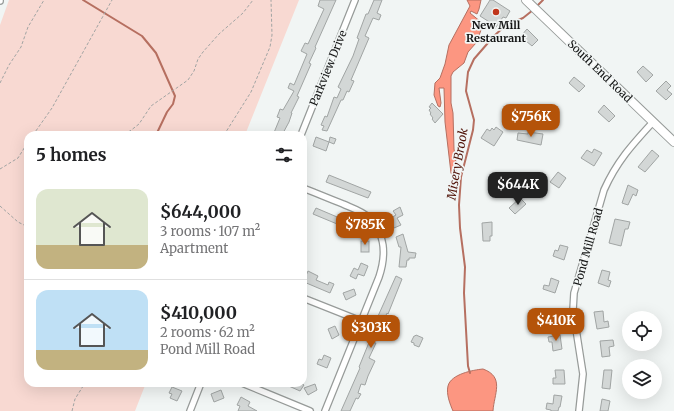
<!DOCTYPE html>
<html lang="en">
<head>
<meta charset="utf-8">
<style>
	body { margin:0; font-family:Merriweather,serif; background:#f2f2f2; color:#202124; height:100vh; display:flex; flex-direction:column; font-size:15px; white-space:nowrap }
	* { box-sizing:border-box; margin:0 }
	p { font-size:13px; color:#757577 }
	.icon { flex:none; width:22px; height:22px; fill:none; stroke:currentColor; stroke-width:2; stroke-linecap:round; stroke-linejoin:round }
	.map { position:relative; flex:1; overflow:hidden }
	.sheet { position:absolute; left:24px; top:131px; width:283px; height:256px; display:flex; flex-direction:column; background:#fff; border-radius:12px; box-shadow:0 4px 16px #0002 }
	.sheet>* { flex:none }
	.tools { position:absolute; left:622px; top:311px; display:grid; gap:8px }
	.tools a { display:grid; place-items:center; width:40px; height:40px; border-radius:50%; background:#fff; box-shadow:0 4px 16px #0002; font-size:20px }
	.price { position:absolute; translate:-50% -34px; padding:0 9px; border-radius:8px; background:#b45309; color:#fff; font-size:13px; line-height:26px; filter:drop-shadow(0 1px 2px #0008) }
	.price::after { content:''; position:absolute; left:50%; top:24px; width:12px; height:9px; margin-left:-6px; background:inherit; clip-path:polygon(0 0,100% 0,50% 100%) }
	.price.active { background:#222; color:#fff }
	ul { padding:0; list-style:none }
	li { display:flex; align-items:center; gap:12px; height:100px; padding:0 12px }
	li+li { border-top:1px solid #e0e0e0 }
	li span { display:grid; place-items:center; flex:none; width:112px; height:80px; border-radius:12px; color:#555 }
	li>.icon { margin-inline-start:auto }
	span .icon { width:48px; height:48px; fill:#fffc; stroke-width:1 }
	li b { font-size:17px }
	h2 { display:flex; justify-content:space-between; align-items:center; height:48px; padding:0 12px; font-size:17px }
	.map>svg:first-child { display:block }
</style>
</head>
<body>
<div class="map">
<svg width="674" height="411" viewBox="0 0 674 411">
	<rect width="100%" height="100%" fill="#f1f5f4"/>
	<!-- green -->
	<path fill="#f8d9d2" d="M 9,0 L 299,0 L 245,135 L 28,135 L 28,383 L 146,383 L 135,411 L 0,411 L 0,25 Z"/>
	<!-- water -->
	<g fill="#fc9681" stroke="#b66f60">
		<path d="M 467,0 L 481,0 L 479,9 L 477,14 L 471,11 L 470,13 L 481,22 L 483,25 L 476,43 L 468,52 L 464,63 L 453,72 L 451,76 L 451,103 L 453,113 L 454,149 L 457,169 L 454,175 L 452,175 L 451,173 L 445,122 L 444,88 L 439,88 L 441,103 L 440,107 L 438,106 L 434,95 L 435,83 L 440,78 L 445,64 L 449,45 L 470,6 Z"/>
		<path d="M 483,369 C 505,377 494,394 493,411 L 453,411 C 450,404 446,394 448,386 C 451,374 473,370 483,369 Z"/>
	</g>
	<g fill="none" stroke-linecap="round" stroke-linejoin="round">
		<!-- stream -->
		<g stroke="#b66f60" stroke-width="2">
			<path d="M 83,0 L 142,36 L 156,53 L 175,96 L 173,104 L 167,112 L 156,135"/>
			<path d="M 537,6 L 543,0"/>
			<path d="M 454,175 L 457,177 L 461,174"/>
			<path d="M 470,373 L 468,366 L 464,293 L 465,267 L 460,228 L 459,205 L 461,177 L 473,130 L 474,120 L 466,91 L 468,72 L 474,59 L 494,36 L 506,25 L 523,18 L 533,10"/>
		</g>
	</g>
	<!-- building -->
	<g fill="#d3d7d6" stroke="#a1a5a4">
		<path d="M 320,0 L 336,0 L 315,47 L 316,48 L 309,63 L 311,64 L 297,96 L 299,97 L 291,113 L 292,113 L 289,122 L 282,135 L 273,135 L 280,118 L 277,117 L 279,112 L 280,109 L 283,110 L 294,91 L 288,88 L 290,83 L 294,85 L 307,54 L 301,51 L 305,43 L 308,44 L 324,9 L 318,6 Z"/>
		<path d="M 374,0 L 382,0 L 377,13 L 381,15 L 379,20 L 373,18 L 365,36 L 369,38 L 351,80 L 354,81 L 349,92 L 347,91 L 343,100 L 341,100 L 327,131 L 322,130 L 324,126 L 321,125 L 325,116 L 327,117 L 334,97 L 337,98 L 341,89 L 338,87 L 353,56 L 359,39 L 357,38 L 366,14 L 368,14 Z"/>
		<path d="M 490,0 L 493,0 L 510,11 L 506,18 L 503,17 L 494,30 L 489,27 L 491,23 L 480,16 Z"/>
		<path d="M 527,29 L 538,40 L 532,46 L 526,41 L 524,43 L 520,39 L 522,37 L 521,36 Z"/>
		<path d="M 643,66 L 653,75 L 646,82 L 637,72 Z"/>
		<path d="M 574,77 L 585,86 L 579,92 L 569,83 Z"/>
		<path d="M 666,81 L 671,86 L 667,90 L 672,94 L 666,100 L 656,91 Z"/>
		<path d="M 432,103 L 443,114 L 435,123 L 432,119 L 433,118 L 430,114 L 431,113 L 429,110 L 431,108 L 429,107 Z"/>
		<path d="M 604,105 L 615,116 L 609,122 L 598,112 Z"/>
		<path d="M 496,127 L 503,132 L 494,146 L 481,138 L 487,129 L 490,131 L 492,128 L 494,130 Z"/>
		<path d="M 528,132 L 543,134 L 541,145 L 517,140 L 518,133 L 528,134 Z"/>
		<path d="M 316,137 L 329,142 L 330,137 L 336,139 L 334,144 L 329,142 L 326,151 L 313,146 Z"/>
		<path d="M 594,149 L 602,153 L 594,166 L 581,158 L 587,150 L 592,153 Z"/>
		<path d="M 652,150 L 659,156 L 645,172 L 638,167 Z"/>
		<path d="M 558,172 L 566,178 L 559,188 L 550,182 Z"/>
		<path d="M 329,175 L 371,192 L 368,198 L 326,182 Z"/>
		<path d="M 628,185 L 638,190 L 636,196 L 633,194 L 628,205 L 622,203 Z"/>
		<path d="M 520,198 L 526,204 L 515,214 L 509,208 Z"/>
		<path d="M 400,207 L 403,215 L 397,218 L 401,225 L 394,228 L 389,219 L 396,215 L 393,211 Z"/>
		<path d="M 316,208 L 356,225 L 354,231 L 313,214 Z"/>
		<path d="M 615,219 L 630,222 L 628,229 L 625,229 L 621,246 L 609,243 Z"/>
		<path d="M 492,222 L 492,236 L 490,236 L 490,241 L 483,241 L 482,223 Z"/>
		<path d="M 403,234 L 408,252 L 416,253 L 415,258 L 409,258 L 409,260 L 407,260 L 406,267 L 399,267 L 401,247 L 399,247 L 396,237 Z"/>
		<rect x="361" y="241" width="8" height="11"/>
		<path d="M 560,245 L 568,247 L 564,260 L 553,256 L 555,250 L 558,251 Z"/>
		<path d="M 361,263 L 368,266 L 364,276 L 358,274 L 356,279 L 350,276 L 354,268 L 358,270 Z"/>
		<path d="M 602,270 L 610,272 L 608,280 L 611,281 L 609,287 L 598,283 Z"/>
		<path d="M 308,271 L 318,276 L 316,280 L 328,285 L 329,282 L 334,284 L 330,293 L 304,282 L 303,277 L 305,278 Z"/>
		<path d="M 396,276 L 402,279 L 388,314 L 387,313 L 374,343 L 376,343 L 369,358 L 375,361 L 368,376 L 365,385 L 361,384 L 358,393 L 361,394 L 358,399 L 356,398 L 350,411 L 341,411 L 360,368 L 359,367 L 372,335 L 370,334 Z"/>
		<path d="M 551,278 L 559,281 L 555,293 L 543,289 L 544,285 L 549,286 Z"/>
		<path d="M 354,289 L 356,295 L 346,300 L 343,293 Z"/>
		<path d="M 554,310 L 555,322 L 548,323 L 547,311 Z"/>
		<path d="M 603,311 L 604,322 L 608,321 L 609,327 L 597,329 L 594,312 Z"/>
		<path d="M 335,326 L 339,335 L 332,339 L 328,329 Z"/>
		<path d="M 416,335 L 423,338 L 419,347 L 414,345 L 414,343 L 411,342 L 414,336 L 415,336 Z"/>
		<path d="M 560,335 L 562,349 L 553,351 L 552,342 L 549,342 L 548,337 Z"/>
		<path d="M 613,340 L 614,346 L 609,347 L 610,356 L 602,357 L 600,341 Z"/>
		<path d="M 324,355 L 331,358 L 327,368 L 317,364 L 319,359 L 322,360 Z"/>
		<path d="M 555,370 L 564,370 L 565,384 L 553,384 L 553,378 L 556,378 Z"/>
		<path d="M 604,370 L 612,370 L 610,389 L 602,388 Z"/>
		<path d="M 282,383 L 301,383 L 304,385 L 300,391 Z"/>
		<path d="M 315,384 L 317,390 L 308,395 L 304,388 Z"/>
		<path d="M 172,387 L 182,391 L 177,401 L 170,398 L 172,394 L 169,393 Z"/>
		<path d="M 221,390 L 224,398 L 214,402 L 211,394 Z"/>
		<path d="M 554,395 L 562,396 L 560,407 L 559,407 L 558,411 L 551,411 L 551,410 L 546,409 L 547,403 L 553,404 Z"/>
		<path d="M 241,397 L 250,402 L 248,406 L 257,411 L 238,411 L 240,406 L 237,405 Z"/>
		<path d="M 602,399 L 610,401 L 608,411 L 600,411 Z"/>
	</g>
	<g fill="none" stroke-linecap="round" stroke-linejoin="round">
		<!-- street casing -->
		<g stroke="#979b99" stroke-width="8">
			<g id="street">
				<path d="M 0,1 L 0,0"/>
				<path d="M 301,135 L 355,0"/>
				<path d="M 303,188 C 316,193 330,199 343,204 C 352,208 362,211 368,217 C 386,233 386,256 379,277 L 325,411"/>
				<path d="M 303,298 L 361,321"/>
				<path d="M 242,383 L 310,411"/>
				<path d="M 190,411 L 201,383"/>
				<path d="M 579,411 L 583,374 L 573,310 L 574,293 L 604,190 C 617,161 632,145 653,122"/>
			</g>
		</g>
		<!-- secondary casing -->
		<g stroke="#979b99" stroke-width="10">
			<path id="secondary" d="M 526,0 L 674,142"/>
		</g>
		<!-- path -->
		<g stroke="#a1a4a3" stroke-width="1" stroke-dasharray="3 2" stroke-linecap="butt">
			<path d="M 0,83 L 9,65 L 21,47 L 28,27 L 44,0"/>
			<path d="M 33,135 L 52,108 L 112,0"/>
			<path d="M 119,135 L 130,131 L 139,124 L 151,106 L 188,80 L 194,71 L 198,59 L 203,52 L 219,34 L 243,13 L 253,0"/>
			<path d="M 224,135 L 251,92 L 270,47 L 272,35 L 271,0"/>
			<path d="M 0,169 L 18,158 L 28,142"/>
			<path d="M 0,206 L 18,222 L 28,227"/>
			<path d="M 72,411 L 75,399 L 85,383"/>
		</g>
		<!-- street -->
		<use href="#street" stroke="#fff" stroke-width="5.5"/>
		<!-- secondary -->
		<use href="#secondary" stroke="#fff" stroke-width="8"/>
	</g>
	<!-- markers -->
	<circle fill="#c0351a" stroke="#f1f5f4" stroke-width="1.5" cx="496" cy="12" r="4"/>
	<g text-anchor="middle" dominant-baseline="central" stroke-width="3.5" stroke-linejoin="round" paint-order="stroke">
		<!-- poi labels -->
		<g font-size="11" font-weight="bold" fill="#131414" stroke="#f1f5f4">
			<text x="496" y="25">New Mill<tspan x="496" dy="13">Restaurant</tspan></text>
		</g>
		<!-- street labels -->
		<g font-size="11" fill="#131414" stroke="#f1f5f4">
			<text transform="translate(328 68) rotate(-68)">Parkview Drive</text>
			<text transform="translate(600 71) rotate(44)">South End Road</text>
			<text transform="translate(588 247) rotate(-74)">Pond Mill Road</text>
		</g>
		<!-- water labels -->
		<g font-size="12" font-style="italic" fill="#4e1005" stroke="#f1f5f4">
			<text transform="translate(457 164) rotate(-80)">Misery Brook</text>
		</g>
	</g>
</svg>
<div class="tools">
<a><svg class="icon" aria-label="locate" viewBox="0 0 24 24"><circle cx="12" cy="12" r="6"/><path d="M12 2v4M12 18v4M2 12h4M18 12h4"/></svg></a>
<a><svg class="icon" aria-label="layers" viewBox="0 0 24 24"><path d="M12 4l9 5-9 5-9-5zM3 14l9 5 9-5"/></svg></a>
</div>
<b class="price" style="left:531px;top:138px">$756K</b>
<b class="price active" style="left:518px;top:206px">$644K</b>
<b class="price" style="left:365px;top:246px">$785K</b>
<b class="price" style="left:556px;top:342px">$410K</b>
<b class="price" style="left:371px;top:349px">$303K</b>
<section class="sheet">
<h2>5 homes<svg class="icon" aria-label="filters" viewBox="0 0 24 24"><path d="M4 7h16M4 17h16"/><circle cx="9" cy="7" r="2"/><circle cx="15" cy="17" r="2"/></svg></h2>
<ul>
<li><span style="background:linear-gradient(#dfe7d0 70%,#c2b280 0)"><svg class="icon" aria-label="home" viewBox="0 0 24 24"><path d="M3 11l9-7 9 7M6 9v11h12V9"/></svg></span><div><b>$644,000</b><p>3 rooms · 107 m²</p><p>Apartment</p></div></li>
<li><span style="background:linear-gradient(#bfe0f5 75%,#c2b280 0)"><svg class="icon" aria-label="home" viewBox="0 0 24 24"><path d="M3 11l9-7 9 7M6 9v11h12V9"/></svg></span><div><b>$410,000</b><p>2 rooms · 62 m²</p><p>Pond Mill Road</p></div></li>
</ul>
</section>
</div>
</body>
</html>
